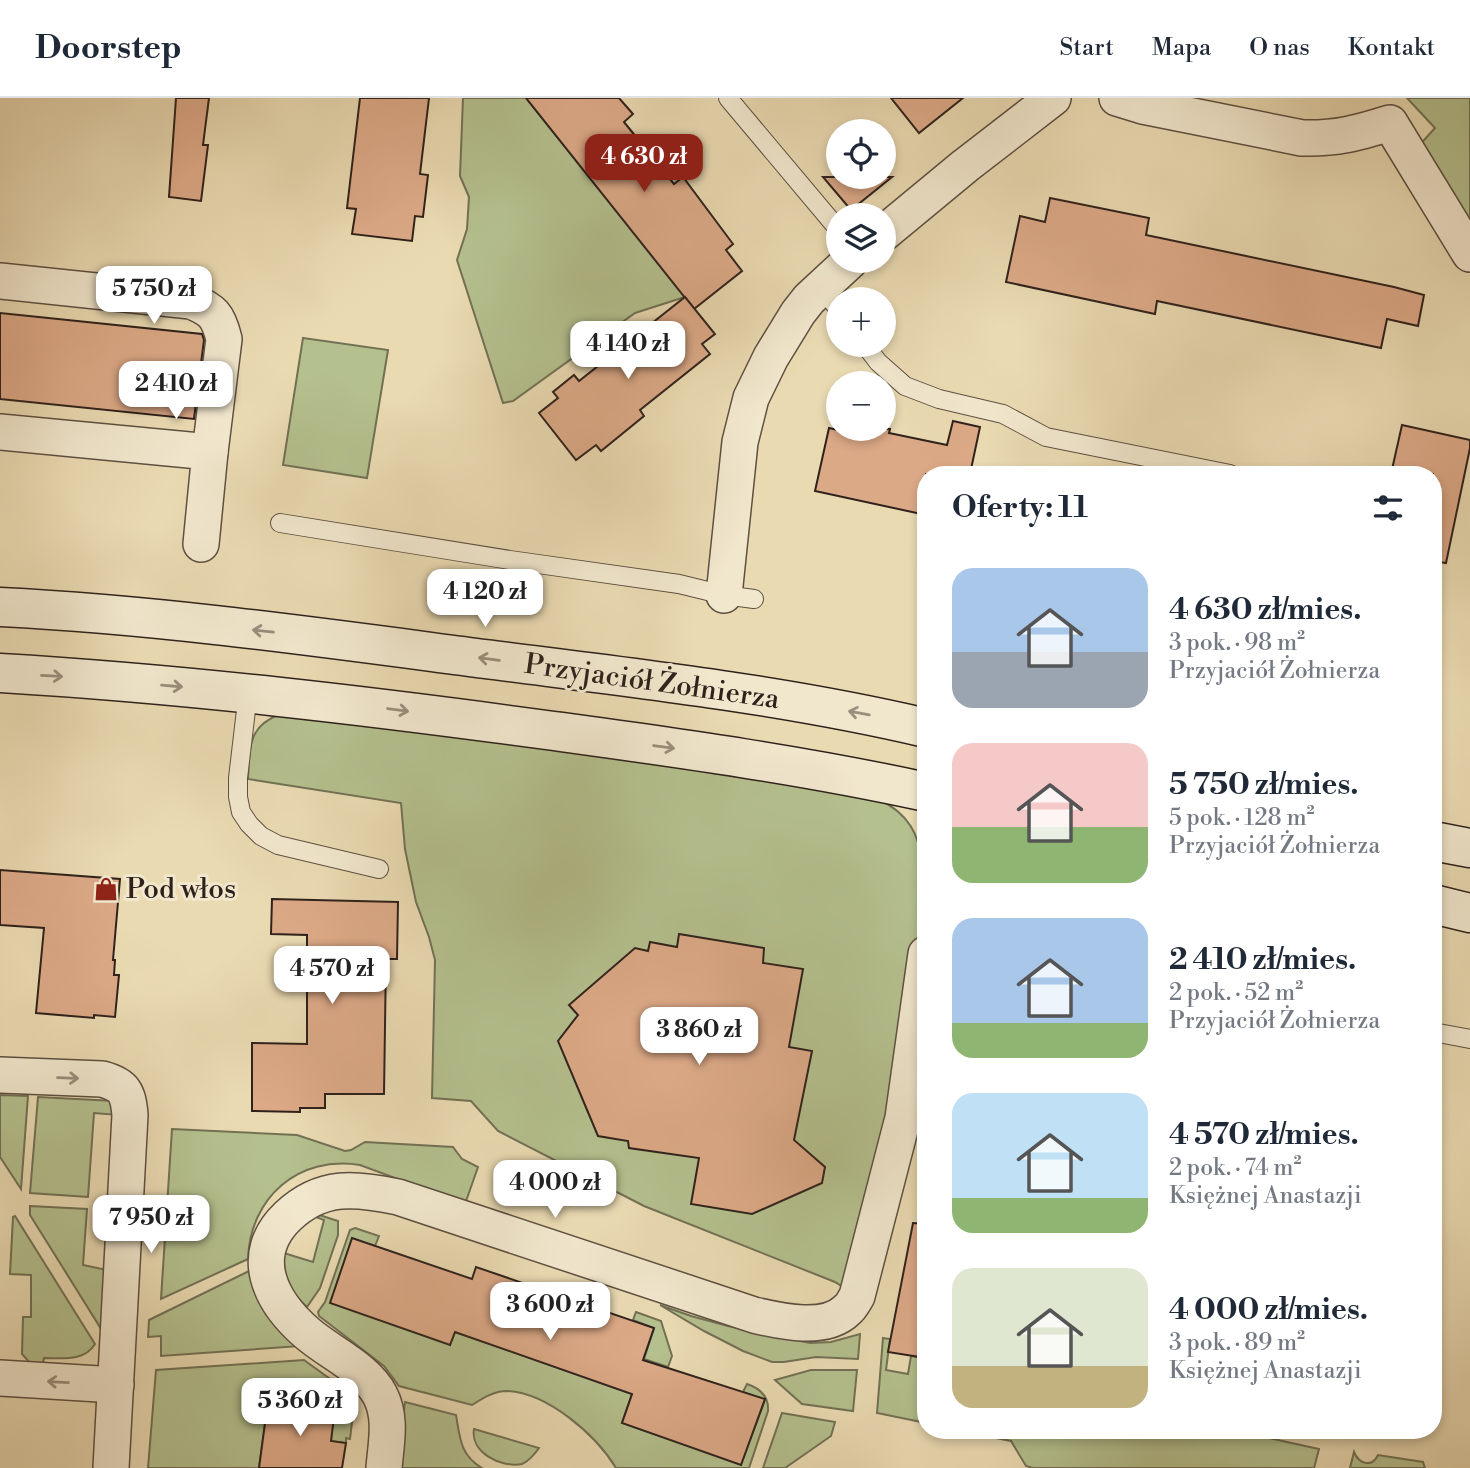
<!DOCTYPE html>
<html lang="pl">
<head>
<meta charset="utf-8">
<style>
	body { margin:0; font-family:"Libre Bodoni",serif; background:#f6f6f7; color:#1f2937; height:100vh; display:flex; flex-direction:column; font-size:26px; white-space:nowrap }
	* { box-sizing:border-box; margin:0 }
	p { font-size:23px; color:#747a83 }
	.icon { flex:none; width:38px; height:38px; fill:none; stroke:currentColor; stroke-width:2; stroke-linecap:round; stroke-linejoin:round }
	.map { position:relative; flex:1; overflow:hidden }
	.side { position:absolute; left:917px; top:368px; width:525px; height:973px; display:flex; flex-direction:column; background:#fff; border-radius:28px; box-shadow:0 4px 10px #0003 }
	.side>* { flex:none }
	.tools { position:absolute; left:826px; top:21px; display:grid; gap:14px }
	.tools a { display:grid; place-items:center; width:70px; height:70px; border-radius:50%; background:#fff; box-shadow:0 4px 10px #0003; font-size:35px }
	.price { position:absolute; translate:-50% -60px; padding:0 16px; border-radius:14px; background:#fff; color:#222; font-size:23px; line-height:46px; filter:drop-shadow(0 2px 4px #0008) }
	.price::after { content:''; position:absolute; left:50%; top:42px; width:21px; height:16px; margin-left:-10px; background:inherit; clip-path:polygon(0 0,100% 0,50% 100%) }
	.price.on { background:#8f2418; color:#fff }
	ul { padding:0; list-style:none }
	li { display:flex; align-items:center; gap:21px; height:175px; padding:0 35px }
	li span { display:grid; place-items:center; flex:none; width:196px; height:140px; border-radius:21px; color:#555 }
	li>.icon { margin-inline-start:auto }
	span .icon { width:84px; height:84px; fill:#fffc; stroke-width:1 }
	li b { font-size:30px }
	h2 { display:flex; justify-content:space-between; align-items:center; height:84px; padding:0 35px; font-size:30px }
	header { display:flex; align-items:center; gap:42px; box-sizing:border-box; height:98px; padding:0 35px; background:#fff; border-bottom:2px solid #e0e1e3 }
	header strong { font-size:33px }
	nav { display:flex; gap:38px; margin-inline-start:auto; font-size:24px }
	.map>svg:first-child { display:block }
</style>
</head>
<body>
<header>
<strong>Doorstep</strong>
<nav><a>Start</a><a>Mapa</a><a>O nas</a><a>Kontakt</a></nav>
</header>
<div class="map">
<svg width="1470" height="1370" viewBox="0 0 1470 1370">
	<rect width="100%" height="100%" fill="#eadab2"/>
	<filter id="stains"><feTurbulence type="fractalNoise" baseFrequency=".00286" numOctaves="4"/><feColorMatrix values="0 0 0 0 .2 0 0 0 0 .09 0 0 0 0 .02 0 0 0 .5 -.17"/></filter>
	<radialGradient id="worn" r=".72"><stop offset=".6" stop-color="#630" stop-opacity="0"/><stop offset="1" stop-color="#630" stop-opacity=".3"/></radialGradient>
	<!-- green -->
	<g fill="#b4c08e" stroke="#727155" stroke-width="2">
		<path d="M 463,0 L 526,0 L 685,199 L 635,215 L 513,303 L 503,305 L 457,162 L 467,131 L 469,99 L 460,78 Z"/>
		<path d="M 1407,0 L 1470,0 L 1470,131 L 1414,53 L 1435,30 Z"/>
		<path d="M 303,240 L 388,252 L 367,380 L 283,367 Z"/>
		<path d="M 281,616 L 296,616 L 726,676 L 878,701 C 906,714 923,737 920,770 L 926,770 L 926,856 L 857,1198 L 835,1184 L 644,1108 L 498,1033 L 471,1003 L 432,1000 L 435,862 L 429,839 L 416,804 L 405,751 L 401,705 L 248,681 C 250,650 247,628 281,616 Z"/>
		<path d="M 0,997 L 28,998 L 21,1091 L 0,1059 Z"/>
		<path d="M 38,999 L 115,1003 L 118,1017 L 94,1015 L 88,1099 L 30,1095 Z"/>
		<path d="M 172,1031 L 297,1037 L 345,1053 L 351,1052 L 365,1044 L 453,1049 L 462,1061 L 478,1069 L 465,1106 L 360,1067 C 299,1057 250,1099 248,1161 L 161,1201 Z"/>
		<path d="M 30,1108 L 87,1111 L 83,1167 L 107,1172 L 103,1234 L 30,1117 Z"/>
		<path d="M 313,1115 L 338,1123 L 338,1137 L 320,1190 L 307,1209 C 291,1195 282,1177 284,1155 L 313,1164 L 324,1122 L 311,1117 Z"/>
		<path d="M 15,1118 L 95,1246 C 84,1264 62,1260 44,1260 L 43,1265 L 30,1265 L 22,1256 L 23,1219 L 31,1219 L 31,1177 L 10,1176 L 13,1119 Z"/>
		<path d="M 355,1130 L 379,1138 L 375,1148 L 450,1247 L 455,1234 L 632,1296 L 622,1325 L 741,1366 L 765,1302 L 743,1294 L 747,1286 C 759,1290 769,1298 768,1313 L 749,1370 L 616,1370 C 596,1337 548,1295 507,1293 C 494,1293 483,1300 472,1307 L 399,1288 L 384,1268 L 319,1218 L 318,1214 L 325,1204 L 350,1132 Z"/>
		<path d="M 249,1173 C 260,1210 269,1224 300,1248 L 161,1258 L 161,1238 L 148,1239 L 149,1222 Z"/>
		<path d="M 660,1207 L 691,1218 L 728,1228 L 810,1245 L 831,1244 L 860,1236 L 858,1261 L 816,1259 L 784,1264 L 772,1264 L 743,1253 L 704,1233 Z"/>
		<path d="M 636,1214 L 661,1223 L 672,1258 L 668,1269 L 644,1261 L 654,1230 L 633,1222 Z"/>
		<path d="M 883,1240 L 890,1241 L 886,1272 L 908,1276 L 911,1258 L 926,1260 L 926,1325 L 877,1315 Z"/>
		<path d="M 304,1262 L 355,1299 L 350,1341 L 346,1340 L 346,1345 L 331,1343 L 334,1311 L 268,1303 L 259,1370 L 148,1370 L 156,1272 Z"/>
		<path d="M 811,1272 L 857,1272 L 853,1313 L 802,1306 L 775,1282 Z"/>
		<path d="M 405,1304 L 456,1317 C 460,1340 460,1357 482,1370 L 397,1370 Z"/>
		<path d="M 782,1315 L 835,1324 L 831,1338 L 785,1370 L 763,1370 Z"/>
		<path d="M 474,1331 L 539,1350 C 534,1357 529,1363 522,1366 C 500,1370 470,1354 474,1331 Z"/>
		<path d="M 956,1332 L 1233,1332 L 1319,1351 L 1314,1370 L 1033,1370 L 1026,1368 L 1011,1343 Z"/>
		<path d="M 1354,1354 C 1359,1366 1372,1370 1378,1357 L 1423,1364 L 1425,1370 L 1350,1370 Z"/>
	</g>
	<!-- building -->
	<g fill="#dca987" stroke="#2f221c" stroke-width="2">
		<path d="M 176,0 L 209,0 L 203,47 L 208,47 L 201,103 L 169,99 Z"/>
		<path d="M 360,0 L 429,0 L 420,76 L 428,77 L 423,119 L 415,118 L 412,143 L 352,136 L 356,111 L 347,110 Z"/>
		<path d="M 526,0 L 619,0 L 633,16 L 624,24 L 674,86 L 683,79 L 733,146 L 726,152 L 742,173 L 694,211 Z"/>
		<path d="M 891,0 L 963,0 L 919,35 Z"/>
		<path d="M 823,79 L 892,79 L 851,112 Z"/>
		<path d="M 1050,100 L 1149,120 L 1146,137 L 1394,189 L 1424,197 L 1418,228 L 1387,221 L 1381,250 L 1157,203 L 1155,216 L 1006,184 L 1020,118 L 1045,124 Z"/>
		<path d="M 685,199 L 715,236 L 702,246 L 710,256 L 640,312 L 644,318 L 601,353 L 596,347 L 576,362 L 539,315 L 558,300 L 553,294 L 574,277 L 579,283 Z"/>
		<path d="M 0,215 L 202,236 L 204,242 L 194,321 L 0,301 Z"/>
		<path d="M 953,323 L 980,329 L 970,376 L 926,376 L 926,417 L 815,393 L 829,330 L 860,337 L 861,331 L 890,331 L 889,335 L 947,347 Z"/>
		<path d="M 1402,327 L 1470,342 L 1470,350 L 1446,465 L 1433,463 L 1433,376 L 1391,376 Z"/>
		<path d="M 0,772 L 120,781 L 113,862 L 115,862 L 114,877 L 119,877 L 115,919 L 94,917 L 94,920 L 36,915 L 44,830 L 0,827 Z"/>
		<path d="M 272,801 L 398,804 L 397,861 L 386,861 L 384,996 L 325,996 L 325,1010 L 300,1010 L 300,1014 L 252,1013 L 252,945 L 307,946 L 307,837 L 271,836 Z"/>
		<path d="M 679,836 L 764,850 L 763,865 L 803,871 L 789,949 L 812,953 L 794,1042 L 825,1069 L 822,1085 L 752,1116 L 691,1106 L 699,1060 L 629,1050 L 628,1043 L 598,1038 L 558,943 L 578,917 L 569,907 L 635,850 L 648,853 L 650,844 L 677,849 Z"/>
		<path d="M 913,1125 L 926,1126 L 926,1260 L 888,1254 Z"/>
		<path d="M 352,1140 L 472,1181 L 476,1169 L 654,1230 L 643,1262 L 765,1301 L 741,1367 L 622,1325 L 632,1296 L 455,1234 L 450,1247 L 330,1205 Z"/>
		<path d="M 268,1303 L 335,1311 L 331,1343 L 346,1345 L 342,1370 L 259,1370 Z"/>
	</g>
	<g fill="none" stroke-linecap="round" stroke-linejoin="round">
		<!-- lane casing -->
		<g stroke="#5e5042" stroke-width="20">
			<g id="lane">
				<path d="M 728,0 L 838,131"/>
				<path d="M 822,189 L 838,211"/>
				<path d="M 865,247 L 878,264 L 905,288 L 939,301 L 1003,316 L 1046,339 L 1230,376"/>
				<path d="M 280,425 L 510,462 L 679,486 L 724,497 L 754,501"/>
				<path d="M 248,595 L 238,680 L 238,699 L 241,714 L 249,726 L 261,738 L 278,747 L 379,771"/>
				<path d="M 1433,934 L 1470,941"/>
			</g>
		</g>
		<!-- street casing -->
		<g stroke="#5e5042" stroke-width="38">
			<g id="street">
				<path d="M 1117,0 L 1143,8 L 1302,40 C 1337,41 1357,35 1390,25 L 1470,156"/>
				<path d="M 884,135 L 965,68 L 1053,0"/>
				<path d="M 0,183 L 191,203 C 213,212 218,217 224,241 L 210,354"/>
				<path d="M 0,334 L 210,354 L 201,446"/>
				<path d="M 724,497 L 740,344 L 751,300 L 771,259 L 798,215 L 809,201 L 850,163"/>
				<path d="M 0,977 L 102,981 C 125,987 128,995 130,1017 L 111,1370"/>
				<path d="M 0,1280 L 116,1287"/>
				<path d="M 384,1370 C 386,1345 392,1320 380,1297 C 366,1270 330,1255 307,1235 C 270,1203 247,1157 288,1118 C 322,1086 356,1090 398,1099 L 754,1217 C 780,1223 825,1234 847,1212 C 851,1209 854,1203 857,1198 L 903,1020 L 926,856"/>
			</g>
		</g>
		<!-- secondary casing -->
		<g stroke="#2f221c" stroke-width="41">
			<g id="secondary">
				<path d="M 0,509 C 162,517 324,540 485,561 C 633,580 781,596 926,630"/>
				<path d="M 0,575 C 186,586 370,608 554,633 C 678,650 803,667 926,694"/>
				<path d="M 1433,743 L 1470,750"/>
				<path d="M 1433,806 L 1470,815"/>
			</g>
		</g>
		<!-- lane -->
		<use href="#lane" stroke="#f1e7cd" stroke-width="18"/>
		<!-- street -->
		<use href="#street" stroke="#f1e7cd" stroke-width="35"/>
		<!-- secondary -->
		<use href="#secondary" stroke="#f1e7cd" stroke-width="38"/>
	</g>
	<!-- one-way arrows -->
	<defs><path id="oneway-shaft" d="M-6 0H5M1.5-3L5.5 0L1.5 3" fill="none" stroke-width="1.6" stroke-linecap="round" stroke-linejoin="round" transform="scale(1.75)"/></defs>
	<g stroke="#9a8e7d">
		<use href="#oneway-shaft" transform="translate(263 533) rotate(-174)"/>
		<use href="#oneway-shaft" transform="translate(489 561) rotate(-173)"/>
		<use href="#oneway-shaft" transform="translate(52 578) rotate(3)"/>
		<use href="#oneway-shaft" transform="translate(172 588) rotate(5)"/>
		<use href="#oneway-shaft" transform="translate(398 612) rotate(7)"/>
		<use href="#oneway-shaft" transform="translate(859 615) rotate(-170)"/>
		<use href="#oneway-shaft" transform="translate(664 649) rotate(8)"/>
		<use href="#oneway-shaft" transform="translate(68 980) rotate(2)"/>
		<use href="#oneway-shaft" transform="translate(58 1284) rotate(-177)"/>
	</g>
	<!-- icons -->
	<defs>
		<g id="shop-bare" transform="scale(1.89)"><path d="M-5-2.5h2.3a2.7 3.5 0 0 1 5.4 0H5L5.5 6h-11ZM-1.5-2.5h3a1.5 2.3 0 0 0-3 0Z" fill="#8f2418" stroke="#f1e7cd" stroke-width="2.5" paint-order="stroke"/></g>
	</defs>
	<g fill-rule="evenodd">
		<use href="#shop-bare" x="106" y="791"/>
	</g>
	<g text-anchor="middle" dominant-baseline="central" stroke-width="6" stroke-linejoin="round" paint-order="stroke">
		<!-- street labels -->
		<g font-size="28" fill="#2f221c" stroke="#f1e7cd">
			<text transform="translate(652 584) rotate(8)">Przyjaciół Żołnierza</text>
		</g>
		<!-- poi labels -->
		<g font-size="28" fill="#2f221c" stroke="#f1e7cd" text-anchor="start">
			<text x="126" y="791">Pod włos</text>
		</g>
	</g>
	<rect width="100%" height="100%" filter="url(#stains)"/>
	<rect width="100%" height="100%" fill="url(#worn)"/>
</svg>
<div class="tools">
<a><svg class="icon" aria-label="locate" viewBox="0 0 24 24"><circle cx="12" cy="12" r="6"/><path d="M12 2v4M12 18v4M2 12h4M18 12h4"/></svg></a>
<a><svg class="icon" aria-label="layers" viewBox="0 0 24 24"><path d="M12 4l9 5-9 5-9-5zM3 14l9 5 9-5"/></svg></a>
<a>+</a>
<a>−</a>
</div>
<b class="price on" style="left:644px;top:96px">4 630 zł</b>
<b class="price" style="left:154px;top:228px">5 750 zł</b>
<b class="price" style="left:628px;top:283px">4 140 zł</b>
<b class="price" style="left:176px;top:323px">2 410 zł</b>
<b class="price" style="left:485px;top:531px">4 120 zł</b>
<b class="price" style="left:332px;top:908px">4 570 zł</b>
<b class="price" style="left:699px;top:969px">3 860 zł</b>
<b class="price" style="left:555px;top:1122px">4 000 zł</b>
<b class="price" style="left:151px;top:1157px">7 950 zł</b>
<b class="price" style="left:550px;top:1244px">3 600 zł</b>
<b class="price" style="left:300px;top:1340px">5 360 zł</b>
<section class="side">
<h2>Oferty: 11<svg class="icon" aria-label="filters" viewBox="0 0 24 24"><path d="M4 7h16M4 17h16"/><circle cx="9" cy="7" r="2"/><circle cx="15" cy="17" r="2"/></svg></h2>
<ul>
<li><span style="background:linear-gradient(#a9c7e8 60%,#9aa5b1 0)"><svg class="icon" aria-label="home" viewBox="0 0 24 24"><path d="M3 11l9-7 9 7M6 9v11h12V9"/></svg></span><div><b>4 630 zł/mies.</b><p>3 pok. · 98 m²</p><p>Przyjaciół Żołnierza</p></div></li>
<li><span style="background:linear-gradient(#f6c9c9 60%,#8fb573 0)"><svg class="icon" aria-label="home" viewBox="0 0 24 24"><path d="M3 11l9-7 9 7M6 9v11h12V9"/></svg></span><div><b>5 750 zł/mies.</b><p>5 pok. · 128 m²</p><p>Przyjaciół Żołnierza</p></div></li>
<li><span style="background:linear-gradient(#a9c7e8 75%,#8fb573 0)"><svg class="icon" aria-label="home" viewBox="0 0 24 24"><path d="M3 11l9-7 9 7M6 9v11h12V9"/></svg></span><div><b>2 410 zł/mies.</b><p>2 pok. · 52 m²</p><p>Przyjaciół Żołnierza</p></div></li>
<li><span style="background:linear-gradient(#bfe0f5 75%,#8fb573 0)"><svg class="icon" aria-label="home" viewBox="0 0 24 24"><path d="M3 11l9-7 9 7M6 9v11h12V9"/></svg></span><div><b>4 570 zł/mies.</b><p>2 pok. · 74 m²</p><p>Księżnej Anastazji</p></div></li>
<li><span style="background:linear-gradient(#dfe7d0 70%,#c2b280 0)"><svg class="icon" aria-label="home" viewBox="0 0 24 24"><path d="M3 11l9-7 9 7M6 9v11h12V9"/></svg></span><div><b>4 000 zł/mies.</b><p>3 pok. · 89 m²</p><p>Księżnej Anastazji</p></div></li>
</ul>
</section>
</div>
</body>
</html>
